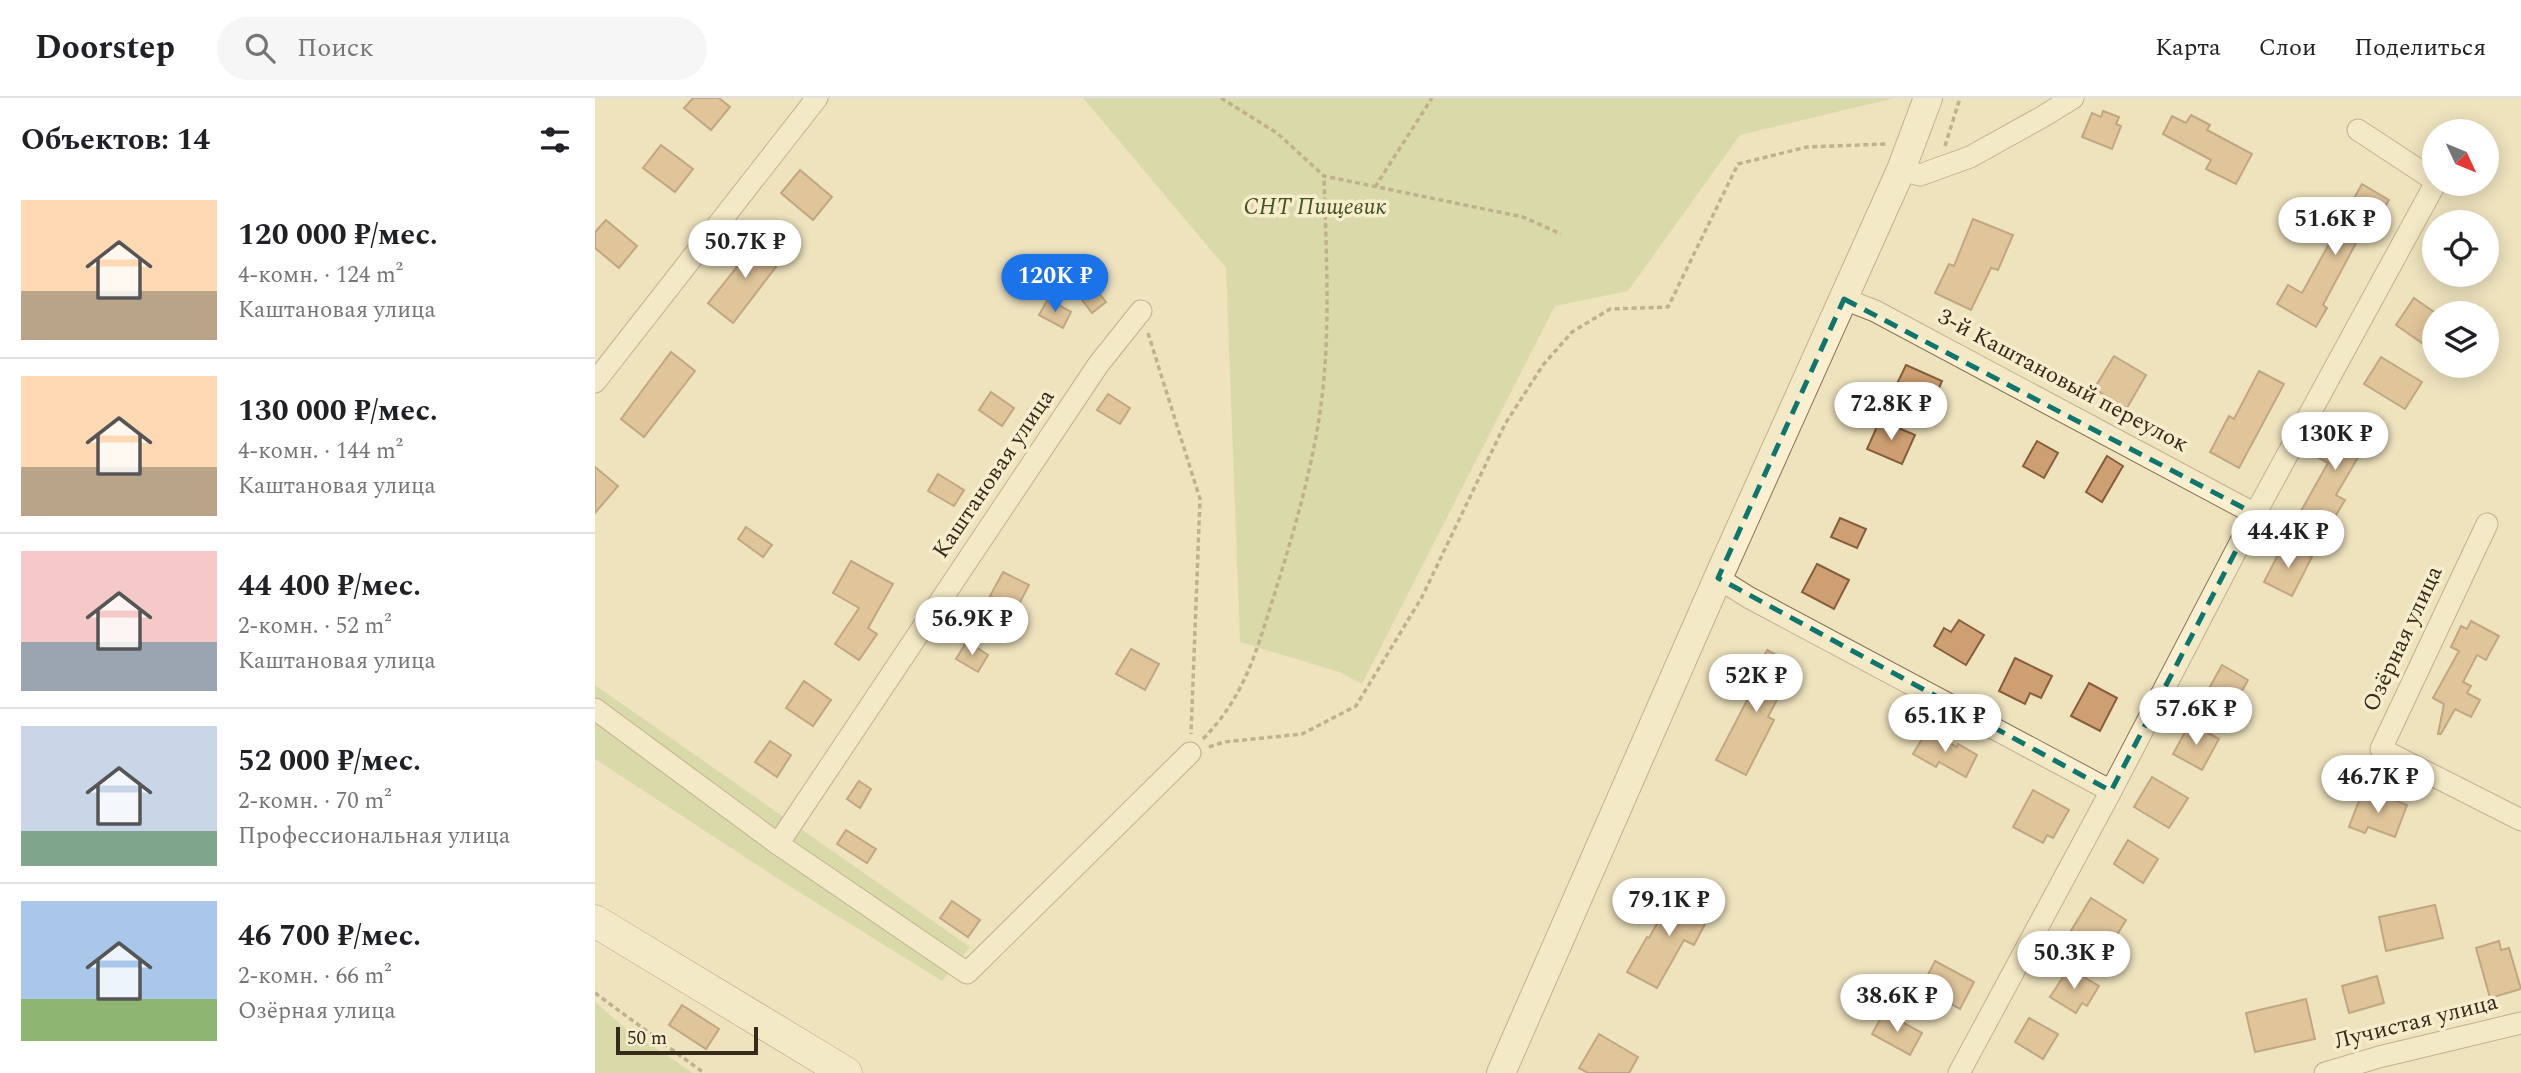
<!DOCTYPE html>
<html lang="ru">
<head>
<meta charset="utf-8">
<style>
	body { margin:0; font-family:Spectral,serif; background:#f6f6f6; color:#202124; height:100vh; display:flex; flex-direction:column; font-size:26px; white-space:nowrap }
	* { box-sizing:border-box; margin:0 }
	p { font-size:23px; color:#757577 }
	.icon { flex:none; width:38px; height:38px; fill:none; stroke:currentColor; stroke-width:2; stroke-linecap:round; stroke-linejoin:round }
	.map { position:relative; flex:1; overflow:hidden }
	.side { display:flex; flex-direction:column; background:#fff; width:595px }
	.side>* { flex:none }
	.needle { width:46px; rotate:134deg }
	.buttons { position:absolute; left:1827px; top:21px; display:grid; gap:14px }
	.buttons a { display:grid; place-items:center; width:77px; height:77px; border-radius:50%; background:#fff; box-shadow:0 4px 18px #0003; font-size:35px }
	.scale { position:absolute; left:21px; bottom:18px; width:142px; box-sizing:border-box; padding-left:7px; border:4px solid #362a1b; border-top:0; font-size:19px; line-height:24px; white-space:nowrap; color:#362a1b; -webkit-text-stroke:5px #f6edcd; paint-order:stroke }
	.price { position:absolute; translate:-50% -60px; padding:0 16px; border-radius:24px; background:#fff; color:#222; font-size:23px; line-height:46px; filter:drop-shadow(0 2px 4px #0008) }
	.price::after { content:''; position:absolute; left:50%; top:42px; width:21px; height:16px; margin-left:-10px; background:inherit; clip-path:polygon(0 0,100% 0,50% 100%) }
	.price.current { background:#1a73e8; color:#fff }
	ul { padding:0; list-style:none }
	li { display:flex; align-items:center; gap:21px; height:175px; padding:0 21px }
	li+li { border-top:2px solid #e0e0e0 }
	li span { display:grid; place-items:center; flex:none; width:196px; height:140px; border-radius:0px; color:#555 }
	li>.icon { margin-inline-start:auto }
	span .icon { width:84px; height:84px; fill:#fffc; stroke-width:1 }
	li b { font-size:30px }
	h2 { display:flex; justify-content:space-between; align-items:center; height:84px; padding:0 21px; font-size:30px }
	header { display:flex; align-items:center; gap:42px; box-sizing:border-box; height:98px; padding:0 35px; background:#fff; border-bottom:2px solid #e0e0e0 }
	header strong { font-size:33px }
	nav { display:flex; gap:38px; margin-inline-start:auto; font-size:24px }
	.search { width:490px; height:63px; background:#f6f6f6; display:flex; align-items:center; gap:18px; box-sizing:border-box; padding:0 24px; border-radius:38px; color:#757577; font-size:26px }
	main { display:flex; flex:1; min-height:0 }
	.map>svg:first-child { display:block }
</style>
</head>
<body>
<header>
<strong>Doorstep</strong>
<div class="search"><svg class="icon" aria-label="search" viewBox="0 0 24 24"><circle cx="10" cy="10" r="6"/><path d="M15 15l6 6"/></svg>Поиск</div>
<nav><a>Карта</a><a>Слои</a><a>Поделиться</a></nav>
</header>
<main>
<section class="side">
<h2>Объектов: 14<svg class="icon" aria-label="filters" viewBox="0 0 24 24"><path d="M4 7h16M4 17h16"/><circle cx="9" cy="7" r="2"/><circle cx="15" cy="17" r="2"/></svg></h2>
<ul>
<li><span style="background:linear-gradient(#ffd9b3 65%,#b9a48a 0)"><svg class="icon" aria-label="home" viewBox="0 0 24 24"><path d="M3 11l9-7 9 7M6 9v11h12V9"/></svg></span><div><b>120 000 ₽/мес.</b><p>4-комн. · 124 m²</p><p>Каштановая улица</p></div></li>
<li><span style="background:linear-gradient(#ffd9b3 65%,#b9a48a 0)"><svg class="icon" aria-label="home" viewBox="0 0 24 24"><path d="M3 11l9-7 9 7M6 9v11h12V9"/></svg></span><div><b>130 000 ₽/мес.</b><p>4-комн. · 144 m²</p><p>Каштановая улица</p></div></li>
<li><span style="background:linear-gradient(#f6c9c9 65%,#9aa5b1 0)"><svg class="icon" aria-label="home" viewBox="0 0 24 24"><path d="M3 11l9-7 9 7M6 9v11h12V9"/></svg></span><div><b>44 400 ₽/мес.</b><p>2-комн. · 52 m²</p><p>Каштановая улица</p></div></li>
<li><span style="background:linear-gradient(#c9d6e8 75%,#7fa58c 0)"><svg class="icon" aria-label="home" viewBox="0 0 24 24"><path d="M3 11l9-7 9 7M6 9v11h12V9"/></svg></span><div><b>52 000 ₽/мес.</b><p>2-комн. · 70 m²</p><p>Профессиональная улица</p></div></li>
<li><span style="background:linear-gradient(#a9c7e8 70%,#8fb573 0)"><svg class="icon" aria-label="home" viewBox="0 0 24 24"><path d="M3 11l9-7 9 7M6 9v11h12V9"/></svg></span><div><b>46 700 ₽/мес.</b><p>2-комн. · 66 m²</p><p>Озёрная улица</p></div></li>
</ul>
</section>
<div class="map">
<svg width="1926" height="975" viewBox="0 0 1926 975">
	<rect width="100%" height="100%" fill="#efe3be"/>
	<!-- green -->
	<g fill="#c2cd92">
		<path d="M 488,0 L 1300,0 L 1145,37 L 1033,193 L 960,208 L 767,586 L 744,574 L 645,544 L 631,170 Z"/>
		<path d="M 0,587 L 375,849 L 347,883 L 191,786 L 0,661 Z"/>
		<path d="M 0,904 L 29,929 L 98,975 L 0,975 Z"/>
	</g>
	<!-- building -->
	<g fill="#ce9f72" stroke="#875e3b" stroke-width="2">
		<path d="M 98,0 L 124,0 L 135,9 L 116,32 L 89,10 Z"/>
		<path d="M 1508,13 L 1524,19 L 1521,26 L 1526,28 L 1517,51 L 1487,39 L 1497,15 L 1506,19 Z"/>
		<path d="M 1596,17 L 1615,27 L 1612,32 L 1657,56 L 1641,86 L 1611,71 L 1616,62 L 1568,36 L 1577,18 L 1591,25 Z"/>
		<path d="M 66,47 L 98,71 L 80,94 L 48,70 Z"/>
		<path d="M 205,72 L 237,99 L 218,122 L 186,95 Z"/>
		<path d="M 1767,86 L 1794,102 L 1776,134 L 1769,130 L 1728,207 L 1732,210 L 1721,229 L 1682,206 L 1693,187 L 1707,195 Z"/>
		<path d="M 1378,121 L 1418,137 L 1403,172 L 1396,170 L 1376,212 L 1340,195 L 1354,166 L 1359,168 Z"/>
		<path d="M 11,122 L 42,148 L 24,170 L 0,150 L 0,134 Z"/>
		<path d="M 161,139 L 187,161 L 138,225 L 113,205 L 142,169 L 139,166 Z"/>
		<path d="M 476,160 L 511,204 L 497,215 L 463,170 Z"/>
		<path d="M 1819,200 L 1839,214 L 1839,227 L 1827,245 L 1801,227 Z"/>
		<path d="M 453,201 L 476,214 L 468,230 L 444,217 Z"/>
		<path d="M 76,254 L 100,273 L 49,339 L 26,321 Z"/>
		<path d="M 1519,258 L 1551,277 L 1532,310 L 1499,291 Z"/>
		<path d="M 1786,259 L 1827,284 L 1810,311 L 1769,286 Z"/>
		<path d="M 1311,267 L 1347,283 L 1335,311 L 1298,294 Z"/>
		<path d="M 1664,273 L 1689,286 L 1644,370 L 1615,354 L 1634,318 L 1639,321 Z"/>
		<path d="M 396,294 L 419,310 L 407,328 L 384,312 Z"/>
		<path d="M 513,296 L 535,310 L 525,326 L 502,312 Z"/>
		<path d="M 1744,321 L 1775,339 L 1741,397 L 1750,402 L 1734,429 L 1706,413 L 1733,365 L 1722,359 Z"/>
		<path d="M 1285,322 L 1320,337 L 1307,366 L 1272,351 Z"/>
		<path d="M 1442,343 L 1463,355 L 1449,380 L 1428,368 Z"/>
		<path d="M 1512,358 L 1528,368 L 1507,404 L 1491,394 Z"/>
		<path d="M 0,369 L 23,388 L 0,415 Z"/>
		<path d="M 343,376 L 369,392 L 359,408 L 333,393 Z"/>
		<path d="M 1245,420 L 1271,431 L 1262,450 L 1236,439 Z"/>
		<path d="M 151,429 L 177,447 L 168,459 L 143,441 Z"/>
		<path d="M 1689,445 L 1717,459 L 1697,498 L 1669,484 Z"/>
		<path d="M 256,463 L 298,486 L 273,530 L 282,536 L 264,562 L 240,546 L 264,510 L 238,495 Z"/>
		<path d="M 1222,466 L 1254,482 L 1239,511 L 1207,494 Z"/>
		<path d="M 408,474 L 434,487 L 421,512 L 395,498 Z"/>
		<path d="M 1364,522 L 1389,537 L 1371,567 L 1339,548 L 1349,530 L 1356,534 Z"/>
		<path d="M 1876,523 L 1904,538 L 1891,562 L 1882,557 L 1868,584 L 1876,588 L 1872,595 L 1885,602 L 1876,619 L 1860,611 L 1846,636 L 1843,636 L 1849,606 L 1838,600 L 1864,553 L 1856,549 L 1866,528 L 1872,531 Z"/>
		<path d="M 372,543 L 393,557 L 383,574 L 361,561 Z"/>
		<path d="M 536,551 L 564,566 L 550,592 L 521,576 Z"/>
		<path d="M 1172,552 L 1200,567 L 1173,619 L 1179,622 L 1151,677 L 1121,662 L 1160,587 L 1156,585 Z"/>
		<path d="M 1420,560 L 1457,578 L 1446,600 L 1435,595 L 1430,606 L 1404,593 Z"/>
		<path d="M 1627,567 L 1653,582 L 1638,609 L 1612,594 Z"/>
		<path d="M 209,583 L 236,602 L 218,628 L 191,610 Z"/>
		<path d="M 1494,585 L 1522,600 L 1505,633 L 1476,618 Z"/>
		<path d="M 1595,625 L 1624,641 L 1607,672 L 1578,656 Z"/>
		<path d="M 1332,633 L 1362,649 L 1363,646 L 1382,657 L 1371,679 L 1344,664 L 1341,669 L 1318,656 Z"/>
		<path d="M 175,643 L 196,657 L 182,679 L 160,664 Z"/>
		<path d="M 1557,679 L 1593,700 L 1574,730 L 1539,709 Z"/>
		<path d="M 264,683 L 276,691 L 265,710 L 252,701 Z"/>
		<path d="M 1438,692 L 1474,712 L 1458,740 L 1452,737 L 1448,745 L 1418,729 Z"/>
		<path d="M 1767,695 L 1782,701 L 1784,696 L 1812,707 L 1800,739 L 1773,729 L 1770,735 L 1754,729 Z"/>
		<path d="M 251,732 L 281,751 L 272,765 L 242,746 Z"/>
		<path d="M 1533,742 L 1563,761 L 1548,785 L 1519,766 Z"/>
		<path d="M 1080,793 L 1117,813 L 1099,847 L 1089,842 L 1062,890 L 1032,874 L 1052,839 L 1054,840 Z"/>
		<path d="M 1496,800 L 1531,822 L 1509,858 L 1474,836 Z"/>
		<path d="M 357,803 L 385,822 L 373,839 L 345,820 Z"/>
		<path d="M 1840,807 L 1848,840 L 1791,853 L 1784,819 Z"/>
		<path d="M 1904,843 L 1906,852 L 1914,850 L 1926,891 L 1895,900 L 1881,850 Z"/>
		<path d="M 1340,863 L 1379,884 L 1365,911 L 1326,890 Z"/>
		<path d="M 1474,870 L 1504,888 L 1492,908 L 1487,905 L 1481,915 L 1455,899 Z"/>
		<path d="M 1782,878 L 1789,905 L 1754,915 L 1747,888 Z"/>
		<path d="M 1711,901 L 1720,941 L 1660,954 L 1651,915 Z"/>
		<path d="M 87,907 L 124,931 L 111,951 L 74,927 Z"/>
		<path d="M 1289,914 L 1327,935 L 1315,957 L 1277,936 Z"/>
		<path d="M 1434,920 L 1463,936 L 1448,961 L 1420,944 Z"/>
		<path d="M 1004,936 L 1043,959 L 1034,975 L 993,975 L 984,970 Z"/>
	</g>
	<g fill="none" stroke-linecap="round" stroke-linejoin="round">
		<!-- minor casing -->
		<g stroke="#877456" stroke-width="23">
			<g id="minor">
				<path d="M 1763,32 L 1839,82"/>
				<path d="M 1306,72 L 1325,77 L 1375,59 L 1447,19 L 1478,0"/>
				<path d="M 1249,201 L 1280,213 L 1660,416"/>
				<path d="M 0,284 L 222,0"/>
				<path d="M 1892,426 L 1786,651 L 1926,722"/>
				<path d="M 1123,480 L 1153,499 L 1516,693"/>
				<path d="M 0,611 L 183,746 L 372,875 L 595,655"/>
				<path d="M 183,746 L 503,267 L 546,213"/>
				<path d="M 1364,975 L 1516,693 L 1660,416 L 1840,86"/>
				<path d="M 1730,975 L 1784,959 L 1926,925"/>
			</g>
		</g>
		<!-- tertiary casing -->
		<g stroke="#877456" stroke-width="30">
			<path id="tertiary" d="M 906,975 L 1123,480 L 1306,72 L 1333,0"/>
		</g>
		<!-- secondary casing -->
		<g stroke="#69543a" stroke-width="33">
			<path id="secondary" d="M 0,823 L 251,975"/>
		</g>
		<!-- path -->
		<g stroke="#877456" stroke-width="3.5" stroke-dasharray="5 3.5" stroke-linecap="butt">
			<path d="M 626,0 L 682,35 L 729,78 L 928,119 L 966,136"/>
			<path d="M 1350,48 L 1365,0"/>
			<path d="M 780,89 L 837,0"/>
			<path d="M 553,235 L 605,401 L 596,636"/>
			<path d="M 608,641 C 649,599 660,557 677,504 C 697,440 717,374 726,307 C 736,231 731,154 729,78"/>
			<path d="M 614,649 L 629,644 L 707,636 L 761,608 L 827,499 L 910,326 L 948,267 L 977,234 L 1015,211 L 1073,209 L 1143,66 L 1212,49 L 1291,46"/>
			<path d="M 0,895 L 109,975"/>
		</g>
		<!-- minor -->
		<use href="#minor" stroke="#faf0d1" stroke-width="21"/>
		<!-- tertiary -->
		<use href="#tertiary" stroke="#faf0d1" stroke-width="28"/>
		<!-- secondary -->
		<use href="#secondary" stroke="#faf0d1" stroke-width="32"/>
	</g>
	<!-- marked area -->
	<path d="M0 0H1926V975H0ZM 1249,201 L 1660,416 L 1516,693 L 1123,480 Z" fill="#efe3be" fill-opacity=".55" fill-rule="evenodd"/>
	<path fill="none" stroke="#0f766e" stroke-width="5" stroke-dasharray="14 9" stroke-linejoin="round" d="M 1249,201 L 1660,416 L 1516,693 L 1123,480 Z"/>
	<g text-anchor="middle" dominant-baseline="central" stroke-width="7" stroke-linejoin="round" paint-order="stroke">
		<!-- park labels -->
		<g font-size="23" font-style="italic" fill="#435321" stroke="#f6edcd">
			<text x="720" y="109">СНТ Пищевик</text>
		</g>
		<!-- street labels -->
		<g font-size="23" fill="#362a1b" stroke="#f6edcd">
			<text transform="translate(1468 283) rotate(28)">3-й Каштановый переулок</text>
			<text transform="translate(399 376) rotate(-56)">Каштановая улица</text>
			<text transform="translate(1808 541) rotate(-65)">Озёрная улица</text>
			<text transform="translate(1821 924) rotate(-14)">Лучистая улица</text>
		</g>
	</g>
</svg>
<div class="buttons">
<a><svg class="needle" viewBox="-14 -14 28 28"><path d="M0-13l5 13h-10z" fill="#e53935"/><path d="M0 13l5-13h-10z" fill="#757577"/></svg></a>
<a><svg class="icon" aria-label="locate" viewBox="0 0 24 24"><circle cx="12" cy="12" r="6"/><path d="M12 2v4M12 18v4M2 12h4M18 12h4"/></svg></a>
<a><svg class="icon" aria-label="layers" viewBox="0 0 24 24"><path d="M12 4l9 5-9 5-9-5zM3 14l9 5 9-5"/></svg></a>
</div>
<div class="scale">50 m</div>
<b class="price" style="left:1740px;top:159px">51.6K ₽</b>
<b class="price" style="left:150px;top:182px">50.7K ₽</b>
<b class="price current" style="left:460px;top:216px">120K ₽</b>
<b class="price" style="left:1296px;top:344px">72.8K ₽</b>
<b class="price" style="left:1740px;top:374px">130K ₽</b>
<b class="price" style="left:1693px;top:472px">44.4K ₽</b>
<b class="price" style="left:377px;top:559px">56.9K ₽</b>
<b class="price" style="left:1161px;top:616px">52K ₽</b>
<b class="price" style="left:1601px;top:649px">57.6K ₽</b>
<b class="price" style="left:1350px;top:656px">65.1K ₽</b>
<b class="price" style="left:1783px;top:717px">46.7K ₽</b>
<b class="price" style="left:1074px;top:840px">79.1K ₽</b>
<b class="price" style="left:1479px;top:893px">50.3K ₽</b>
<b class="price" style="left:1302px;top:936px">38.6K ₽</b>
</div>
</main>
</body>
</html>
